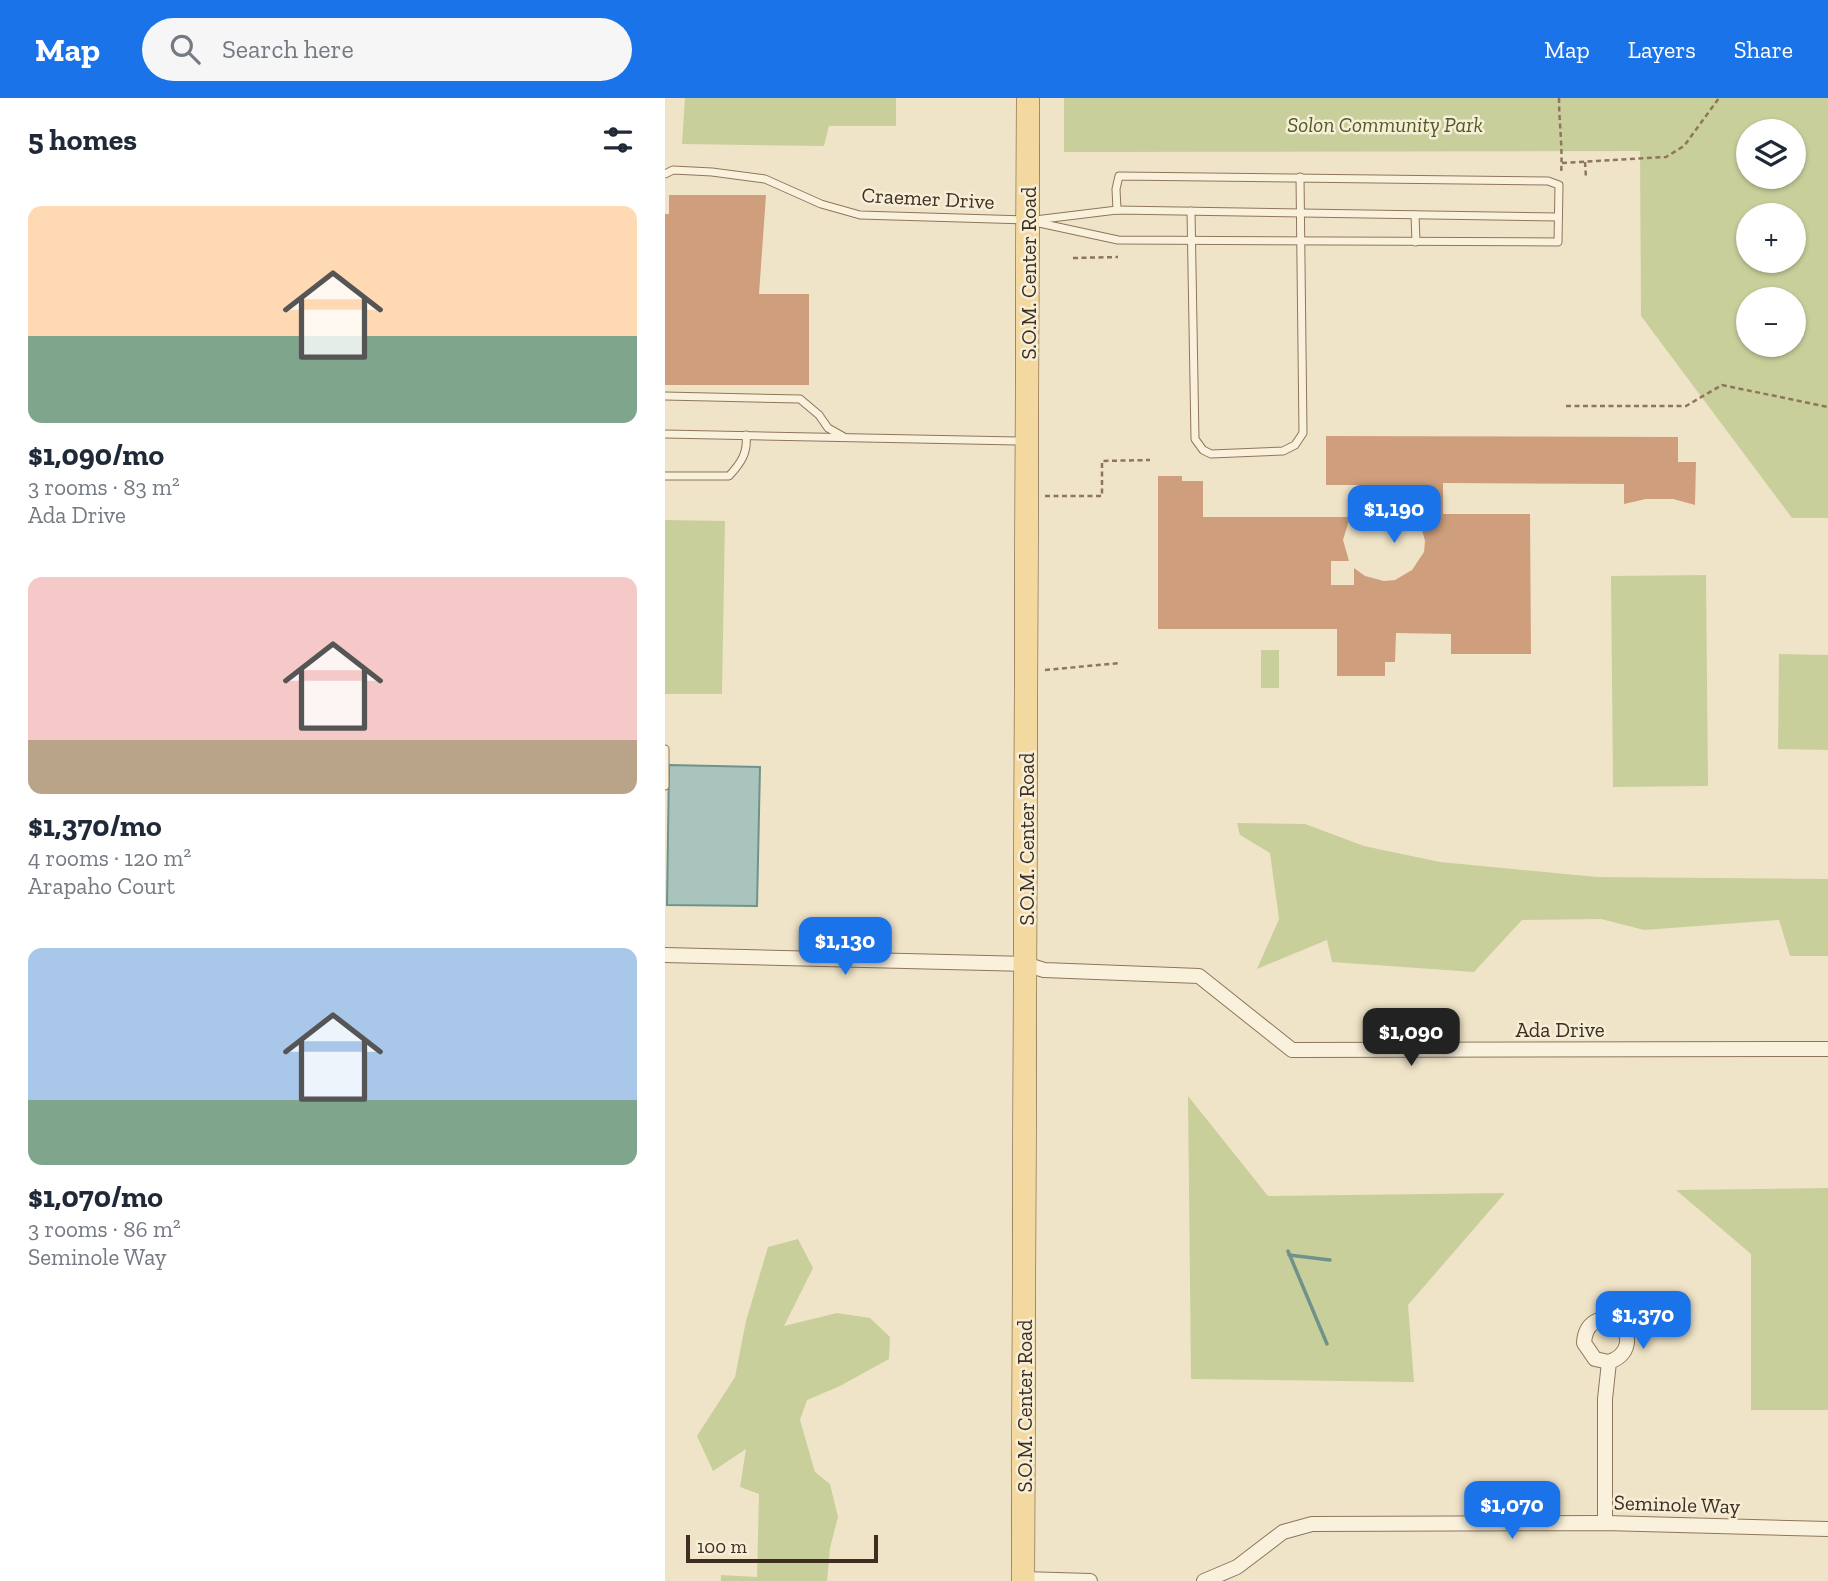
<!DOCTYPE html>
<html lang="en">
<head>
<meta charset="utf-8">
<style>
	body { margin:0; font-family:"Zilla Slab",serif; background:#f6f6f7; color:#1f2937; height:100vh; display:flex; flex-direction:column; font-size:26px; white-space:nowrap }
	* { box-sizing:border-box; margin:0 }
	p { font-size:23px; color:#747a83 }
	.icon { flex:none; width:38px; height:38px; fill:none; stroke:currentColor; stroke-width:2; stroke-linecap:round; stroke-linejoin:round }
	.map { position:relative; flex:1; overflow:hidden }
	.sheet { display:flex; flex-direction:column; background:#fff; width:665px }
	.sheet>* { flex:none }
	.buttons { position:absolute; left:1071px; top:21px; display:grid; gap:14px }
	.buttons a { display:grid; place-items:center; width:70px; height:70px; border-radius:50%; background:#fff; box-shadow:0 2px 5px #0004; font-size:35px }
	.scale { position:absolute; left:21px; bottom:18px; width:192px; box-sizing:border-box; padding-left:7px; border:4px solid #3d2e20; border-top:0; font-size:19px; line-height:24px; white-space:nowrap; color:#3d2e20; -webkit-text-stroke:5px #f7eed8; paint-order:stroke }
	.price { position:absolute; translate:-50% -60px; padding:0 16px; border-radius:14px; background:#1a73e8; color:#fff; font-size:23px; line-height:46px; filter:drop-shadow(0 2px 4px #0008) }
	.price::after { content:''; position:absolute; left:50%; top:42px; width:21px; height:16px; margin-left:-10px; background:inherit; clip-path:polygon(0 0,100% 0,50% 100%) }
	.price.active { background:#222; color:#fff }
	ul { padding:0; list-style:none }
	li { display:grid; align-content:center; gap:14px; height:371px; padding:0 28px }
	li span { display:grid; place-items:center; height:217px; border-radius:14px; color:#555 }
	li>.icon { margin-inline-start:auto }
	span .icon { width:126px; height:126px; fill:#fffc; stroke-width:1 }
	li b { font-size:30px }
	h2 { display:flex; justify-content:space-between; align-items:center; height:84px; padding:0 28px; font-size:30px }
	header { display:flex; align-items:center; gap:42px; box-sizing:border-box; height:98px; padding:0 35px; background:#1a73e8; color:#fff }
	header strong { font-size:33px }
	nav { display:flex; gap:38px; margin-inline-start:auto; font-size:24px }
	.search { width:490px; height:63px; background:#f6f6f7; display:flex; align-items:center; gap:18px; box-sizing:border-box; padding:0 24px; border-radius:38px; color:#747a83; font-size:26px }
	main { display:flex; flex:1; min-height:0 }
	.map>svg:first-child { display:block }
</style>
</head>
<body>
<header>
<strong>Map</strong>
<div class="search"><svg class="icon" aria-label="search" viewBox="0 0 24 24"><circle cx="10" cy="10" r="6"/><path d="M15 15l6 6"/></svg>Search here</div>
<nav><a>Map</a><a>Layers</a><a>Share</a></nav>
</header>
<main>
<section class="sheet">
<h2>5 homes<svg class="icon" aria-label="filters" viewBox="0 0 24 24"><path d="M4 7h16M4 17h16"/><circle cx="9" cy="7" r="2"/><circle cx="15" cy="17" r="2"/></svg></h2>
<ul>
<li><span style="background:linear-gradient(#ffd9b3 60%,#7fa58c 0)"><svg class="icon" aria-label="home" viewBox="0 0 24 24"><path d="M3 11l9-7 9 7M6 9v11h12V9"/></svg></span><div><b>$1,090/mo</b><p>3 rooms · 83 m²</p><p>Ada Drive</p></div></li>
<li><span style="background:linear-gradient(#f6c9c9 75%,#b9a48a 0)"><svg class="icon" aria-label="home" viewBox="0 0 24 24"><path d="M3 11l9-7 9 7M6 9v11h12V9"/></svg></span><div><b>$1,370/mo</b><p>4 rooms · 120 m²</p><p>Arapaho Court</p></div></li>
<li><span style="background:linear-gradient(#a9c7e8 70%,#7fa58c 0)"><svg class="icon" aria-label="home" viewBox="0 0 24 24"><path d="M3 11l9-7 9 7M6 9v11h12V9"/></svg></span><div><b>$1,070/mo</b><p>3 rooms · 86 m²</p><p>Seminole Way</p></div></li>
</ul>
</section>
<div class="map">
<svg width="1163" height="1483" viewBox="0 0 1163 1483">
	<rect width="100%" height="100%" fill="#f0e4c8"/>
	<!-- green -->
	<g fill="#c9cf9b" fill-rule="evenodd">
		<path d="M 20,0 L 231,0 L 231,28 L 164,28 L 159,48 L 17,46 Z"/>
		<path d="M 399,0 L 1163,0 L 1163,420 L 1127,420 L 976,218 L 975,53 L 399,54 ZM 1083,33 L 1129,33 L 1129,79 L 1083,79 ZM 1083,117 L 1129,117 L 1129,163 L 1083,163 ZM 1083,201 L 1129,201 L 1129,247 L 1083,247 Z"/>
		<path d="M 0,422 L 60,423 L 57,596 L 0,596 Z"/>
		<path d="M 1041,477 L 1043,688 L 948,689 L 946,478 Z"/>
		<rect x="596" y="552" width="18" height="38"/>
		<path d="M 1114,556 L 1163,557 L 1163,652 L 1113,651 Z"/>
		<path d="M 572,725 L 640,726 L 699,748 L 775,764 L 932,779 L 1163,781 L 1163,858 L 1125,858 L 1114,822 L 979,832 L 936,821 L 857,822 L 809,874 L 667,864 L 662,842 L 592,871 L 614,821 L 605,755 L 575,737 Z"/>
		<path d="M 523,998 L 603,1098 L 840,1095 L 743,1207 L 749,1284 L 526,1281 Z"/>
		<path d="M 1163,1090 L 1163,1312 L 1086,1312 L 1086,1156 L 1011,1092 Z"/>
		<path d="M 133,1141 L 148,1170 L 119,1228 L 172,1215 L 205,1220 L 225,1239 L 224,1261 L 175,1288 L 142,1302 L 135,1322 L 150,1374 L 165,1386 L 173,1419 L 165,1450 L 162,1483 L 56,1483 L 56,1477 L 92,1479 L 94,1396 L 75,1389 L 81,1351 L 48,1373 L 32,1338 L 70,1279 L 81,1223 L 103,1149 Z"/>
	</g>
	<!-- water -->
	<path fill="#a9c4bc" stroke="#6f938a" stroke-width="2" d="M 4,667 L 95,669 L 92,808 L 2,807 Z"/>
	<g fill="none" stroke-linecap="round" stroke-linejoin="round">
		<!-- stream -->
		<g stroke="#6f938a" stroke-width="3.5">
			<path d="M 623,1153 L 662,1246"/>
			<path d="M 624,1157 L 665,1162"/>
		</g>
	</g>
	<!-- building -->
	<g fill="#cf9f7d">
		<path d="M 4,97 L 101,97 L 94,196 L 144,196 L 144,287 L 0,287 L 0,116 L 4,116 Z"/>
		<path d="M 661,338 L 1013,339 L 1013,364 L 1031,364 L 1030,407 L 1008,401 L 981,401 L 959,406 L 959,386 L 778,385 L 778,416 L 865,416 L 866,556 L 786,556 L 786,536 L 731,535 L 730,564 L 720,564 L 720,578 L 672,578 L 672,531 L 493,531 L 493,378 L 517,378 L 517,383 L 538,383 L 538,419 L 685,419 L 678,442 L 684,463 L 666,463 L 666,487 L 689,487 L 689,470 L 700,478 L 719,483 L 730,482 L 747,472 L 759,454 L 760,443 L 754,421 L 735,404 L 717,401 L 717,387 L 661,387 Z"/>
	</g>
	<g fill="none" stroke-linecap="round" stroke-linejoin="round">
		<!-- lane casing -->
		<g stroke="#8d765c" stroke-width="9">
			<g id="lane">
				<path d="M 0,76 L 8,72 L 47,74 L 100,81 L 156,106 L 195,117 L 358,122"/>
				<path d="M 526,113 L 530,341 L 538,352 L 546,356 L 618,353 L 630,347 L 638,335 L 635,79"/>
				<path d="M 750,117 L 751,144"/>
				<path d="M 370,122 L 452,112 L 893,119"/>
				<path d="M 365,123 L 453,142 L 893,144 L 894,87 L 883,83 L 454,78 L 451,91 L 452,112"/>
				<path d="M 0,298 L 135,301 L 154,317 L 163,330 L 179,339"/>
				<path d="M 0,336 L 358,343"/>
				<path d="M 0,378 L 64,378 C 76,365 83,355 81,337"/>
				<path d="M 0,688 L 0,651"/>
			</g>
		</g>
		<!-- street casing -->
		<g stroke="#8d765c" stroke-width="16">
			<g id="street">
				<path d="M 0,857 L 360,866 L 379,872 L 534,878 L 627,952 L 1163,951"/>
				<path d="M 940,1425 L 940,1301 L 944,1264 C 964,1257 968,1238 953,1224 C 935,1216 920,1225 919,1245 L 930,1261 L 944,1264"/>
				<path d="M 358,1481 L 425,1483"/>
				<path d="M 539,1483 L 572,1469 L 618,1434 L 647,1426 L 940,1425 L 1163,1431"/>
			</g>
		</g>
		<!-- primary casing -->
		<g stroke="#5b4430" stroke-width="24">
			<path id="primary" d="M 358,1483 L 363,0"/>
		</g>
		<!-- path -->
		<g stroke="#8d765c" stroke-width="2.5" stroke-dasharray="5 3.5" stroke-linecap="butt">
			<path d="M 894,0 C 894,26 898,50 896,76"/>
			<path d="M 920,64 L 921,80"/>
			<path d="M 897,65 L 1001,59 L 1019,48 L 1054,0"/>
			<path d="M 408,160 L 453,159"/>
			<path d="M 901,308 L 1021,308 L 1057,287 L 1163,309"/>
			<path d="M 380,398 L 437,398 L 437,363 L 485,362"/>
			<path d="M 380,572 L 455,565"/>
		</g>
		<!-- lane -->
		<use href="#lane" stroke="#faf1dc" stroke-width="7"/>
		<!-- street -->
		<use href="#street" stroke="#faf1dc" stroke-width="14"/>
		<!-- primary -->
		<use href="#primary" stroke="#f3d9a0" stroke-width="23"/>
	</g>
	<g text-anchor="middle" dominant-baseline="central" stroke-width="5" stroke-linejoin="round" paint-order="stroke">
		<!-- park labels -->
		<g font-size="21" font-style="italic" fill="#4d5a26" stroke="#f7eed8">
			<text x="720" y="26">Solon Community Park</text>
		</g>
		<!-- street labels -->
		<g font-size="21" fill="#3d2e20" stroke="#f7eed8">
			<text transform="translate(263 100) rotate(3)">Craemer Drive</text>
			<text transform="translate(363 175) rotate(-90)">S.O.M. Center Road</text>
			<text transform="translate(361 741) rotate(-90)">S.O.M. Center Road</text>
			<text x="895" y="931">Ada Drive</text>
			<text transform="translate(359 1308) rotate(-90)">S.O.M. Center Road</text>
			<text transform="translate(1012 1406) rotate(2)">Seminole Way</text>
		</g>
	</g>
</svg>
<div class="buttons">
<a><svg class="icon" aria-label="layers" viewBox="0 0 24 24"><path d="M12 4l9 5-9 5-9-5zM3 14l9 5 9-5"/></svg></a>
<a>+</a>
<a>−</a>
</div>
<div class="scale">100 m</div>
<b class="price" style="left:729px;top:447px">$1,190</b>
<b class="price" style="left:180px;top:879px">$1,130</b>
<b class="price active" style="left:746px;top:970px">$1,090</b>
<b class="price" style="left:978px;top:1253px">$1,370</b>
<b class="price" style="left:847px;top:1443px">$1,070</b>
</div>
</main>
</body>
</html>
